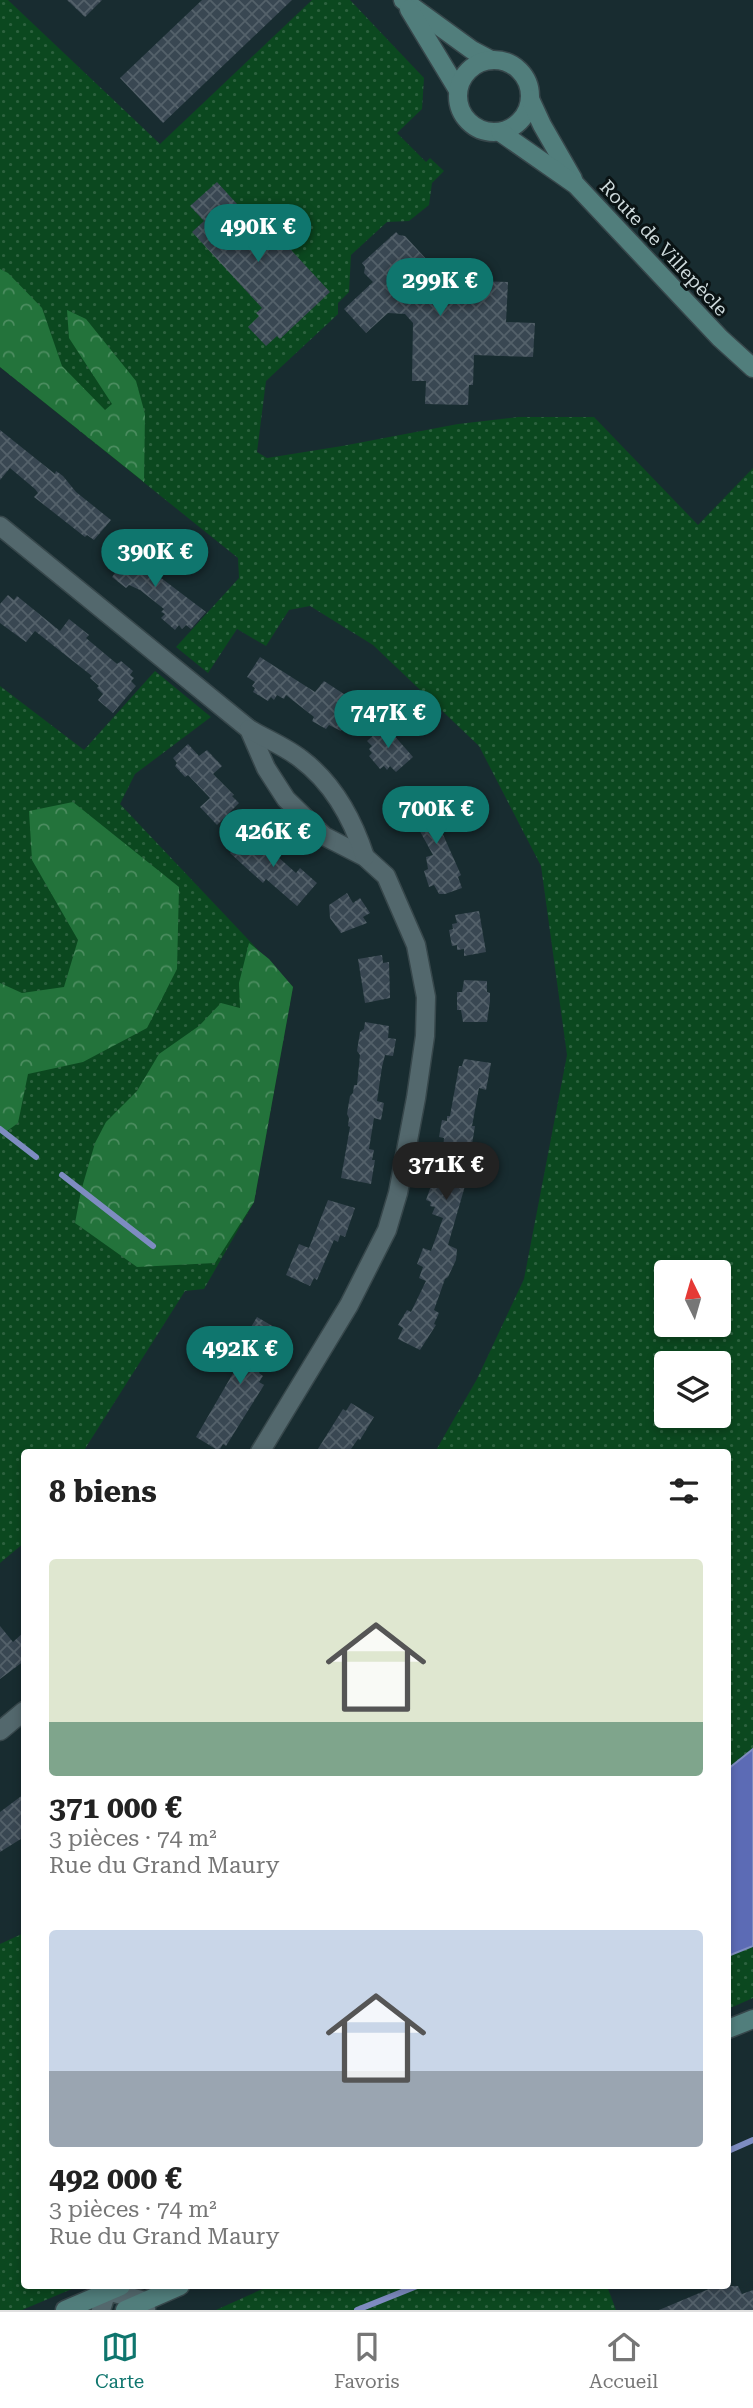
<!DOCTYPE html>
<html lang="fr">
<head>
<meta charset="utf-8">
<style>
	body { margin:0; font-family:"Roboto Serif",serif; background:#f2f2f2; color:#222; height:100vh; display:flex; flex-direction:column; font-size:26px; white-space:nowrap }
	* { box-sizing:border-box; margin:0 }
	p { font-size:23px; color:#767676 }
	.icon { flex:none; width:38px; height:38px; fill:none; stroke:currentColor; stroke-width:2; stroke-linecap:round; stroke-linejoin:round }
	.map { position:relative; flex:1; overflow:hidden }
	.details { position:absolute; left:21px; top:1449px; width:710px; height:840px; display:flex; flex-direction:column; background:#fff; border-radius:7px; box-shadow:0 4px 10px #0003 }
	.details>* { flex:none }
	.needle { width:46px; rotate:355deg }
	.tools { position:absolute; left:654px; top:1260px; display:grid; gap:14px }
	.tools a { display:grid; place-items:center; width:77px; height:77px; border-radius:7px; background:#fff; box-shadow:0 4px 10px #0003; font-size:35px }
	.price { position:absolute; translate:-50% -60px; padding:0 16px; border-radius:24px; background:#0f766e; color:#fff; font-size:23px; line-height:46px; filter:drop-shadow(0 2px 4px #0008) }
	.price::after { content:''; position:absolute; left:50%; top:42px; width:21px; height:16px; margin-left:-10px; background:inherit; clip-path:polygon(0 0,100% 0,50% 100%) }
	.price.active { background:#222; color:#fff }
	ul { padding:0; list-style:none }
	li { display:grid; align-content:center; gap:14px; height:371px; padding:0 28px }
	li span { display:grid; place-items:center; height:217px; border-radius:7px; color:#555 }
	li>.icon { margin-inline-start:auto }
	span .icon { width:126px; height:126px; fill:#fffc; stroke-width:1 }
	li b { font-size:30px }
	h2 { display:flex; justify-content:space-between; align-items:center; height:84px; padding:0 28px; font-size:30px }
	.menu { display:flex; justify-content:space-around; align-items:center; height:98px; border-top:2px solid #e0e0e0; background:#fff; font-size:19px; color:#767676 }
	.menu a { display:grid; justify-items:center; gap:4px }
	.menu .active { color:#0f766e }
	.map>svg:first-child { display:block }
</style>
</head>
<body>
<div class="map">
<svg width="753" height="2310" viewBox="0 0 753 2310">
	<defs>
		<pattern id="grass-dots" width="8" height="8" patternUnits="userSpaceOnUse" patternTransform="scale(1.75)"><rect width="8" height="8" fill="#0b481f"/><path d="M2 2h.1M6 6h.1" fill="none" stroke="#2d623f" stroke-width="1.8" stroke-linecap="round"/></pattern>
		<pattern id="forest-crowns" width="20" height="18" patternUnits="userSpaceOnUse" patternTransform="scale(1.75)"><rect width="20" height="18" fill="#23733b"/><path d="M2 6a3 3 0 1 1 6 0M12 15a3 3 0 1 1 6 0" fill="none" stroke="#4c8d60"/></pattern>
		<pattern id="building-cross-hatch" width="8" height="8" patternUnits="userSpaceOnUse" patternTransform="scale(1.75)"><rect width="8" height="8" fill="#394752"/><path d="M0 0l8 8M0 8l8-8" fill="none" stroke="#54616a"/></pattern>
	</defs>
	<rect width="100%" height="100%" fill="#182c30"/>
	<!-- grass -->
	<g fill="url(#grass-dots)" fill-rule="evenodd">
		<path d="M 0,0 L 8,0 L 160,144 L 312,0 L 350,0 L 424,78 L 422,109 L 397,133 L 426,162 L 430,158 L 444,171 L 432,183 L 429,205 L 409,221 L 387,222 L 351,255 L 349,292 L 338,303 L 338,314 L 266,381 L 257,452 L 267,458 L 342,446 L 458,424 L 518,417 L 594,417 L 698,525 L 753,468 L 753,1998 L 728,2009 L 728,1452 L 435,1452 L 477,1379 L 524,1279 L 567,1055 L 541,866 L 479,746 L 373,645 L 310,606 L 289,610 L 266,646 L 237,629 L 208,673 L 176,647 L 239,578 L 238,558 L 0,367 ZM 667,1272 L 719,1272 L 719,1325 L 667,1325 ZM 667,1363 L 719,1363 L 719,1416 L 667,1416 Z"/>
		<path d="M 155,671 L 211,717 L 135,774 L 120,804 L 293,987 L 254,1202 L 204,1289 L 185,1291 L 83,1452 L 24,1452 L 24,1543 L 0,1563 L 0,686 L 84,750 Z"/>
		<path d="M 24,1933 L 24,2286 L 79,2286 L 22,2310 L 0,2310 L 0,1944 Z"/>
		<path d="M 269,2286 L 607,2286 L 616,2310 L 216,2310 Z"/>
	</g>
	<!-- forest -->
	<g fill="url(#forest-crowns)">
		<path d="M 0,269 L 8,273 L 42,308 L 62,366 L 105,410 L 112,404 L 69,338 L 67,310 L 86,319 L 136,381 L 145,414 L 144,482 L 0,367 Z"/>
		<path d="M 73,802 L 179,887 L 177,969 L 147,1028 L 83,1062 L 28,1074 L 18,1123 L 3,1134 L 0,1133 L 0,983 L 22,993 L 64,987 L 78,940 L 32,860 L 29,811 Z"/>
		<path d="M 249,943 L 269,959 L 293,987 L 254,1202 L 215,1263 L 137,1267 L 75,1223 L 81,1191 L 95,1143 L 106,1122 L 137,1091 L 159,1054 L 199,1026 L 221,1003 L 240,1008 L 239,983 Z"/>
	</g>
	<!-- water -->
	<path fill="#5c6bb5" stroke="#7e8cc1" stroke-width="2" d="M 753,1749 L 753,1946 L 728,1956 L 728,1769 Z"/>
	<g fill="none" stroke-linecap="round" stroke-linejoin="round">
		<!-- stream -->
		<g stroke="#7e8cc1" stroke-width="6">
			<path d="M 0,1129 L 36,1157"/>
			<path d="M 62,1175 L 153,1246"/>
			<path d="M 728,2151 L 753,2140"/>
			<path d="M 357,2310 L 417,2286"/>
		</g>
	</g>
	<!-- building -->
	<g fill="url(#building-cross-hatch)">
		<path d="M 67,0 L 102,0 L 85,17 Z"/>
		<path d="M 202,0 L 292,0 L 163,123 L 120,78 Z"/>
		<path d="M 217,182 L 248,216 L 254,210 L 330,292 L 280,339 L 277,336 L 266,346 L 248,327 L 259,316 L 256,313 L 262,308 L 192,232 L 204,221 L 190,206 Z"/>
		<path d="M 396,232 L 399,235 L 405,236 L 429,262 L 446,262 L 446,280 L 508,282 L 506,322 L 535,323 L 533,357 L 474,355 L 473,385 L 469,385 L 468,405 L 425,404 L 426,381 L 412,381 L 413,323 L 405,314 L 388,313 L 366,333 L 344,309 L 373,282 L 364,273 L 365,267 L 362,263 Z"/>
		<path d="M 0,430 L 55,474 L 56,471 L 63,476 L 76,492 L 111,520 L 94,540 L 87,535 L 85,537 L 34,497 L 38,493 L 35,489 L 10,468 L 0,480 Z"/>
		<path d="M 122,546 L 131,554 L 133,551 L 146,562 L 144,565 L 206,612 L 191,629 L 186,625 L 182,629 L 179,625 L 175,630 L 161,618 L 165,614 L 161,612 L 164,609 L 140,590 L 129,585 L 126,588 L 112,577 L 115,573 L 107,564 Z"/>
		<path d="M 8,595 L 14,600 L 17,596 L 60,631 L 69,619 L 89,635 L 86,638 L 117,664 L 121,661 L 133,671 L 130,675 L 134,678 L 131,681 L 136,686 L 113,713 L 98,700 L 103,694 L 97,688 L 99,686 L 90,678 L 92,676 L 35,631 L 26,642 L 0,623 L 0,604 Z"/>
		<path d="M 260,657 L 315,692 L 324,681 L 356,702 L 341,731 L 329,725 L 326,729 L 312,721 L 314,717 L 286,695 L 284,699 L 277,695 L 274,700 L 271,697 L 268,701 L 253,692 L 255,688 L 252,686 L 255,682 L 247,677 Z"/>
		<path d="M 385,725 L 413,757 L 396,772 L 390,766 L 387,770 L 384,766 L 380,769 L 369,756 L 372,753 L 369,749 L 372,746 L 367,741 Z"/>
		<path d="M 188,744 L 199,756 L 207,750 L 222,766 L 213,774 L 234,795 L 232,796 L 239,803 L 217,825 L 200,807 L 210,798 L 188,775 L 185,777 L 175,766 L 177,763 L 173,758 Z"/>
		<path d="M 434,793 L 446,817 L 437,821 L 461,875 L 458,877 L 462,888 L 445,894 L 439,894 L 434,885 L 429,887 L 424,871 L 428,869 L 426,857 L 433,855 L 411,815 L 414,813 L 410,805 Z"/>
		<path d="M 249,831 L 296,873 L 300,868 L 317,883 L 297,906 L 266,879 L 263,883 L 230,853 Z"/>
		<path d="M 347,893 L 353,903 L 360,898 L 370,913 L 363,917 L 367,923 L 341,933 L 330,918 L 329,905 Z"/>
		<path d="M 479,911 L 486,952 L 464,956 L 464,949 L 457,950 L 457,945 L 452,946 L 449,930 L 453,929 L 452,924 L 457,923 L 455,915 Z"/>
		<path d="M 382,955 L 383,963 L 389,962 L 390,998 L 365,1003 L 358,959 Z"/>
		<path d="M 464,980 L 487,981 L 487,992 L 490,993 L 490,1001 L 487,1022 L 463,1022 L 461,1010 L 457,1010 L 457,992 L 462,992 Z"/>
		<path d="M 365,1022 L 389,1026 L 388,1038 L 396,1039 L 393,1056 L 385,1055 L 382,1067 L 377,1101 L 384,1103 L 381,1120 L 374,1118 L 369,1149 L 374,1150 L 372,1160 L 375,1160 L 371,1184 L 341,1178 L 350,1127 L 348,1126 L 349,1118 L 347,1114 L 350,1096 L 353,1093 L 354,1085 L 357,1085 L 360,1055 L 357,1051 L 360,1032 L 364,1029 Z"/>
		<path d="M 464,1059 L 491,1063 L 486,1090 L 479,1088 L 472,1126 L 475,1126 L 472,1144 L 469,1143 L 464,1171 L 469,1172 L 448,1245 L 457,1249 L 456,1260 L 448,1277 L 445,1279 L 434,1310 L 439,1313 L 434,1324 L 436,1325 L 420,1350 L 398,1339 L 403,1328 L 398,1325 L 407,1310 L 411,1312 L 426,1281 L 419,1278 L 423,1267 L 417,1264 L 423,1248 L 431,1251 L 443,1218 L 432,1214 L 435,1207 L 430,1206 L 431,1202 L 426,1200 L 432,1183 L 441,1182 L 451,1152 L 443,1150 L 444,1138 L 439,1137 L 442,1120 L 447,1121 L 447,1116 L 450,1116 L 459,1066 L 462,1066 Z"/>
		<path d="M 328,1200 L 355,1208 L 345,1237 L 340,1235 L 338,1242 L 334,1240 L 317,1280 L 314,1278 L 310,1286 L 286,1275 L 299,1244 L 309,1248 Z"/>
		<path d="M 257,1317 L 281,1331 L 275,1339 L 278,1341 L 259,1373 L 263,1376 L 259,1382 L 264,1385 L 226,1446 L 223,1444 L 219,1451 L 196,1437 L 246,1351 L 239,1347 Z"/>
		<path d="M 351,1403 L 374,1417 L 360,1440 L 358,1439 L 349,1452 L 316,1452 L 343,1409 L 346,1411 Z"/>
		<path d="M 0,1626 L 13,1642 L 24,1632 L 24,1661 L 0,1679 Z"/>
		<path d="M 24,1794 L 24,1837 L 0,1852 L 0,1812 Z"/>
		<path d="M 716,2286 L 738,2286 L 742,2294 L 753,2290 L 753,2310 L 659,2310 Z"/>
	</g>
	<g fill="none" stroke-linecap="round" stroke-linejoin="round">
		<!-- street casing -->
		<g stroke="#37474b" stroke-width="21">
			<g id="street">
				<path d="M 0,526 L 249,729 L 266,768 L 286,799 L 324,836 L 365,857 L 386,876 L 416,945 L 426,997 L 425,1036 L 416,1098 L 398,1193 L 387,1230 L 349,1305 L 260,1452"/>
				<path d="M 249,729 C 266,739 286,747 301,759 C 333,783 353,820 365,857"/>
				<path d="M 0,1731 L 24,1711"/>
				<path d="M 101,2310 L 107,2291 L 145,2301 L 146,2309"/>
			</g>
		</g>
		<!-- secondary casing -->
		<g stroke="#37474b" stroke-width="21">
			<g id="secondary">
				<path d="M 403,0 L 472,50 L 491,60"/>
				<path d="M 409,9 L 458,90"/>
				<circle cx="494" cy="96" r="36"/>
				<path d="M 530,99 L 542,125 L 573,179"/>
				<path d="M 500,132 L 576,185 L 720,338 L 753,368"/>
				<path d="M 728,2029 L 753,2019"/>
				<path d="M 65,2310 L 121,2286"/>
				<path d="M 125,2310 L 180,2286"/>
			</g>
		</g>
		<!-- street -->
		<use href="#street" stroke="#53686d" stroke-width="18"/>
		<!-- secondary -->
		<use href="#secondary" stroke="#517e7c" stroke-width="18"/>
	</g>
	<g text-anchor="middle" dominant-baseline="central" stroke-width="6" stroke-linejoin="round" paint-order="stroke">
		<!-- street labels -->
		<g font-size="19" fill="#cedadc" stroke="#0a1314">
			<text transform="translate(664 248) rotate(47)">Route de Villepècle</text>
		</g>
	</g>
</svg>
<div class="tools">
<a><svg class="needle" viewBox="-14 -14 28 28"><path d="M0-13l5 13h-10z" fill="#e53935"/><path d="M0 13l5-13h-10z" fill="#767676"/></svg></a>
<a><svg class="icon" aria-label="layers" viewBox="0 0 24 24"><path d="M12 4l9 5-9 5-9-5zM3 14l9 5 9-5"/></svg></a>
</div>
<b class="price" style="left:258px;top:264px">490K €</b>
<b class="price" style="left:440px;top:318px">299K €</b>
<b class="price" style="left:155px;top:589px">390K €</b>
<b class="price" style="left:388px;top:750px">747K €</b>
<b class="price" style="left:436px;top:846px">700K €</b>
<b class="price" style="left:273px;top:869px">426K €</b>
<b class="price active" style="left:446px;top:1202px">371K €</b>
<b class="price" style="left:240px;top:1386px">492K €</b>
<section class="details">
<h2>8 biens<svg class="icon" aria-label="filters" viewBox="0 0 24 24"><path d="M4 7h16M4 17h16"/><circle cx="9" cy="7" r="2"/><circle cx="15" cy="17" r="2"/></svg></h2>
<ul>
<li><span style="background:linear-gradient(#dfe7d0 75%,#7fa58c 0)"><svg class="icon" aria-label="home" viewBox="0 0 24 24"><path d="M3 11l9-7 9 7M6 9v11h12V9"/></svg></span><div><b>371 000 €</b><p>3 pièces · 74 m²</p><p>Rue du Grand Maury</p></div></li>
<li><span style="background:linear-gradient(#c9d6e8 65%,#9aa5b1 0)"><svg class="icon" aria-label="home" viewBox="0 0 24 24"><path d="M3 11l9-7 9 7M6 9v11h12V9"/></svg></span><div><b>492 000 €</b><p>3 pièces · 74 m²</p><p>Rue du Grand Maury</p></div></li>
</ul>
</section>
</div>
<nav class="menu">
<a class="active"><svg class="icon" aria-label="map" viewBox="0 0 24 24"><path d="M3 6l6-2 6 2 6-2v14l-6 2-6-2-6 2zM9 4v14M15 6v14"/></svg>Carte</a>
<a><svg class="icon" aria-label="saved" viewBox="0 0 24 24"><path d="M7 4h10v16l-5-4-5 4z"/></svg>Favoris</a>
<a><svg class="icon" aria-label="home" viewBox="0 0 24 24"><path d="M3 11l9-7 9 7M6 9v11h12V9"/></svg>Accueil</a>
</nav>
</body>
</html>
